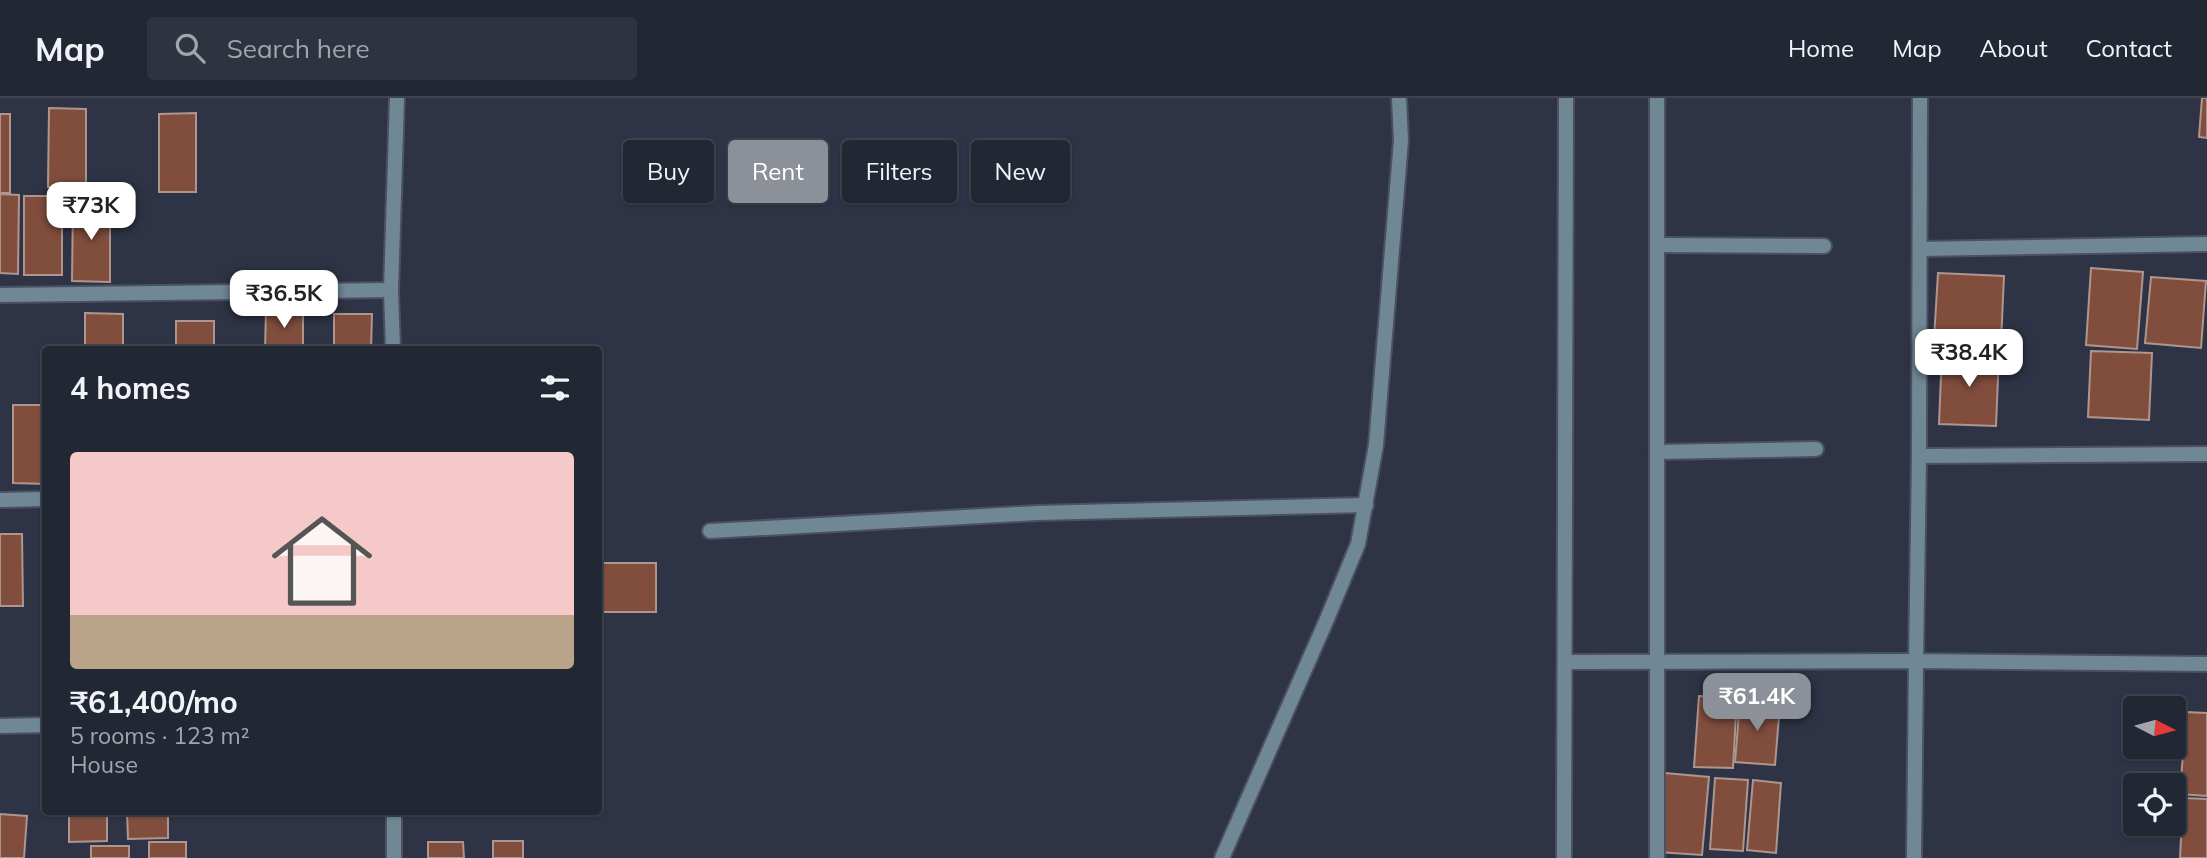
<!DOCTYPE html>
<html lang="en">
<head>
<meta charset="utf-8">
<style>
	body { margin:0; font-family:Mulish,sans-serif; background:#2e3340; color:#f1f3f6; height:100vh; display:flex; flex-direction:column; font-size:26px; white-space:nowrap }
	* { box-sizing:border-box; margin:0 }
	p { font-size:23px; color:#a2a5ac }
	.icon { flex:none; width:38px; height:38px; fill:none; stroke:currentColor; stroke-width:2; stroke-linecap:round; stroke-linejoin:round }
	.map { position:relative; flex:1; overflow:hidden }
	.side { position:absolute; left:42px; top:248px; width:560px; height:469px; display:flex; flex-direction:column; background:#222734; border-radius:7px; box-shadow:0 2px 5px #0004,0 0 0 2px #3f444f }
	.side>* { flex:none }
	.hud { position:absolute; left:623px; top:42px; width:665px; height:63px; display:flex; gap:14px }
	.needle { width:46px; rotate:96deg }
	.tools { position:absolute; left:2123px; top:598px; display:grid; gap:14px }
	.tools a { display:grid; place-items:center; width:63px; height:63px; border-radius:7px; background:#222734; box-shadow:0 2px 5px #0004,0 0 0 2px #3f444f; font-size:35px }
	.price { position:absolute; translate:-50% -60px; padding:0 16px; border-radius:14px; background:#fff; color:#222; font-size:23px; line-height:46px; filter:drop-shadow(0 2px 4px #0008) }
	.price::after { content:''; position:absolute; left:50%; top:42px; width:21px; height:16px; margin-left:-10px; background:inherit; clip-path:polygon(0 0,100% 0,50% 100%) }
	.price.active { background:#8c9099; color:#fff }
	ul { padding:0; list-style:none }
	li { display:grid; align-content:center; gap:14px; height:371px; padding:0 28px }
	li span { display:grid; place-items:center; height:217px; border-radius:7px; color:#555 }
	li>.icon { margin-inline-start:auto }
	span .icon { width:126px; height:126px; fill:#fffc; stroke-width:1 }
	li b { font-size:30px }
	h2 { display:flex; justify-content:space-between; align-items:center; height:84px; padding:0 28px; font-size:30px }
	.tag { padding:0 24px; border-radius:7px; background:#222734; box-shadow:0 2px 5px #0004,0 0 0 2px #3f444f; font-size:24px; line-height:63px }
	.tag.active { background:#8c9099; color:#fff }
	header { display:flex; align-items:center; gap:42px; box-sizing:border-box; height:98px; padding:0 35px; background:#222734; border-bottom:2px solid #3f444f }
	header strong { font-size:33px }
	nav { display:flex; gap:38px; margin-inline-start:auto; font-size:24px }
	.search { width:490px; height:63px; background:#2e3340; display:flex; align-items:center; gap:18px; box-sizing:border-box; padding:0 24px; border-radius:7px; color:#a2a5ac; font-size:26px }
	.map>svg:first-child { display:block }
</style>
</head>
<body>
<header>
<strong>Map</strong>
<div class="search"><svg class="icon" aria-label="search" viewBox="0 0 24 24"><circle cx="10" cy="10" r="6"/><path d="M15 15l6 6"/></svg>Search here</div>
<nav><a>Home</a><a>Map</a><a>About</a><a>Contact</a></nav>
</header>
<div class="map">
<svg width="2207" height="760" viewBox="0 0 2207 760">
	<rect width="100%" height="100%" fill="#2e3445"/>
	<!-- building -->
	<g fill="#814e3e" stroke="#ae968e" stroke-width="2">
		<path d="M 2202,0 L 2207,0 L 2207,40 L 2199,39 Z"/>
		<path d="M 49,10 L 86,11 L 86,89 L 48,89 Z"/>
		<path d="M 196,15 L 196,94 L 159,94 L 159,16 Z"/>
		<rect x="0" y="16" width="10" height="79"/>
		<path d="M 0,96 L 19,97 L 18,176 L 0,175 Z"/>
		<rect x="24" y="98" width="38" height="79"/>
		<path d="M 73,104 L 110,105 L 110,184 L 72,183 Z"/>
		<path d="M 2091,170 L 2143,174 L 2137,251 L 2086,247 Z"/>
		<path d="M 1938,175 L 2004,178 L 2001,244 L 1934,241 Z"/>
		<path d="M 2151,179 L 2206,183 L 2201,250 L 2145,245 Z"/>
		<path d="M 266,212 L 303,212 L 303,252 L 265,252 Z"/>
		<path d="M 85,215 L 123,216 L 123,252 L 85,252 Z"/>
		<path d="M 334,216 L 372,216 L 371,252 L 334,252 Z"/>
		<rect x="176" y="223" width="38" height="29"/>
		<path d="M 2091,253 L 2152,255 L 2149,322 L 2088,319 Z"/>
		<path d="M 1942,254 L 1999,256 L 1996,328 L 1939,326 Z"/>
		<path d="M 13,307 L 46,307 L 46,386 L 13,385 Z"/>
		<path d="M 0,436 L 22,436 L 23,508 L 0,508 Z"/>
		<rect x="598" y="465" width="58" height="49"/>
		<path d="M 1699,598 L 1737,600 L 1733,670 L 1694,669 Z"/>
		<path d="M 1740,603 L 1780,606 L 1775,667 L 1735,664 Z"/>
		<path d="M 2186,614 L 2207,615 L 2207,698 L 2180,696 Z"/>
		<path d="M 1665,675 L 1709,679 L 1702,757 L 1658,754 Z"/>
		<path d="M 1715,680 L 1748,682 L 1743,753 L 1710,751 Z"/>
		<path d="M 1753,682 L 1781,685 L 1776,755 L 1747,752 Z"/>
		<path d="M 2183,700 L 2207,701 L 2207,760 L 2180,760 Z"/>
		<path d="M 69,714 L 107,714 L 107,743 L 69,744 Z"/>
		<path d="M 127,714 L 168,714 L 168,740 L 128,741 Z"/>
		<path d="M 0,716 L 27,718 L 24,760 L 0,760 Z"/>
		<rect x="493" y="743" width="30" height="17"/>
		<rect x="149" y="744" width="37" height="16"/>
		<path d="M 428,744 L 463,744 L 464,760 L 428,760 Z"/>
		<rect x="91" y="748" width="38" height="12"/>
	</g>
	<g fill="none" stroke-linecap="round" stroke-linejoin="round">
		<!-- lane casing -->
		<g stroke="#4b5161" stroke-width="18">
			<path id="lane" d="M 710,433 L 1037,415 L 1366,407"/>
		</g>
		<!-- street casing -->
		<g stroke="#4b5161" stroke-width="18">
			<g id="street">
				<path d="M 1920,0 L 1919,358 L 1916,563 L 2207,566"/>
				<path d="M 1657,147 L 1824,148"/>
				<path d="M 1920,151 L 2207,146"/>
				<path d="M 0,197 L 391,192"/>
				<path d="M 393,252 L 391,192 L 397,0"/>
				<path d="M 1657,354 L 1816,351"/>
				<path d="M 1919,358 L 2207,356"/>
				<path d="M 0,402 L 46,401"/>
				<path d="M 1565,564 L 1916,563 L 1914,760"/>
				<path d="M 0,628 L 46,627"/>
				<path d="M 394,714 L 394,760"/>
				<path d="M 1222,760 L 1327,521 L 1358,446 L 1376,347 L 1401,42 L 1399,0"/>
				<path d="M 1564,760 L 1566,0"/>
				<path d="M 1657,760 L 1657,0"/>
			</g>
		</g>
		<!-- lane -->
		<use href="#lane" stroke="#708895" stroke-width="14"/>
		<!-- street -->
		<use href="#street" stroke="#708895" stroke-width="14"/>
	</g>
</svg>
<div class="tools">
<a><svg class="needle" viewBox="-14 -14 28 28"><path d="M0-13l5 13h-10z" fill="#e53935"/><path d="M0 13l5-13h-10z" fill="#a2a5ac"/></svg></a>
<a><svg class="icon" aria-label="locate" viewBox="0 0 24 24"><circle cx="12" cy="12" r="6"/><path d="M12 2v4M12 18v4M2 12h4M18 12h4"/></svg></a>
</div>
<b class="price" style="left:91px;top:144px">₹73K</b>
<b class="price" style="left:284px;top:232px">₹36.5K</b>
<b class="price" style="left:1969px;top:291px">₹38.4K</b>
<b class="price active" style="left:1757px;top:635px">₹61.4K</b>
<div class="hud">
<a class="tag">Buy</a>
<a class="tag active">Rent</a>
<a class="tag">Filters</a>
<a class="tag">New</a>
</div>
<section class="side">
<h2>4 homes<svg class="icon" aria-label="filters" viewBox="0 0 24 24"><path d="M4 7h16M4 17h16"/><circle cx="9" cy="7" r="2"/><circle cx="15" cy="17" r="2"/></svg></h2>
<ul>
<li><span style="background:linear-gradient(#f6c9c9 75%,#b9a48a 0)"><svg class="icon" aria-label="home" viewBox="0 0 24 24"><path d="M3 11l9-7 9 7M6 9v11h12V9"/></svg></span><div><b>₹61,400/mo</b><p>5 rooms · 123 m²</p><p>House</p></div></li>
</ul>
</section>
</div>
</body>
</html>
